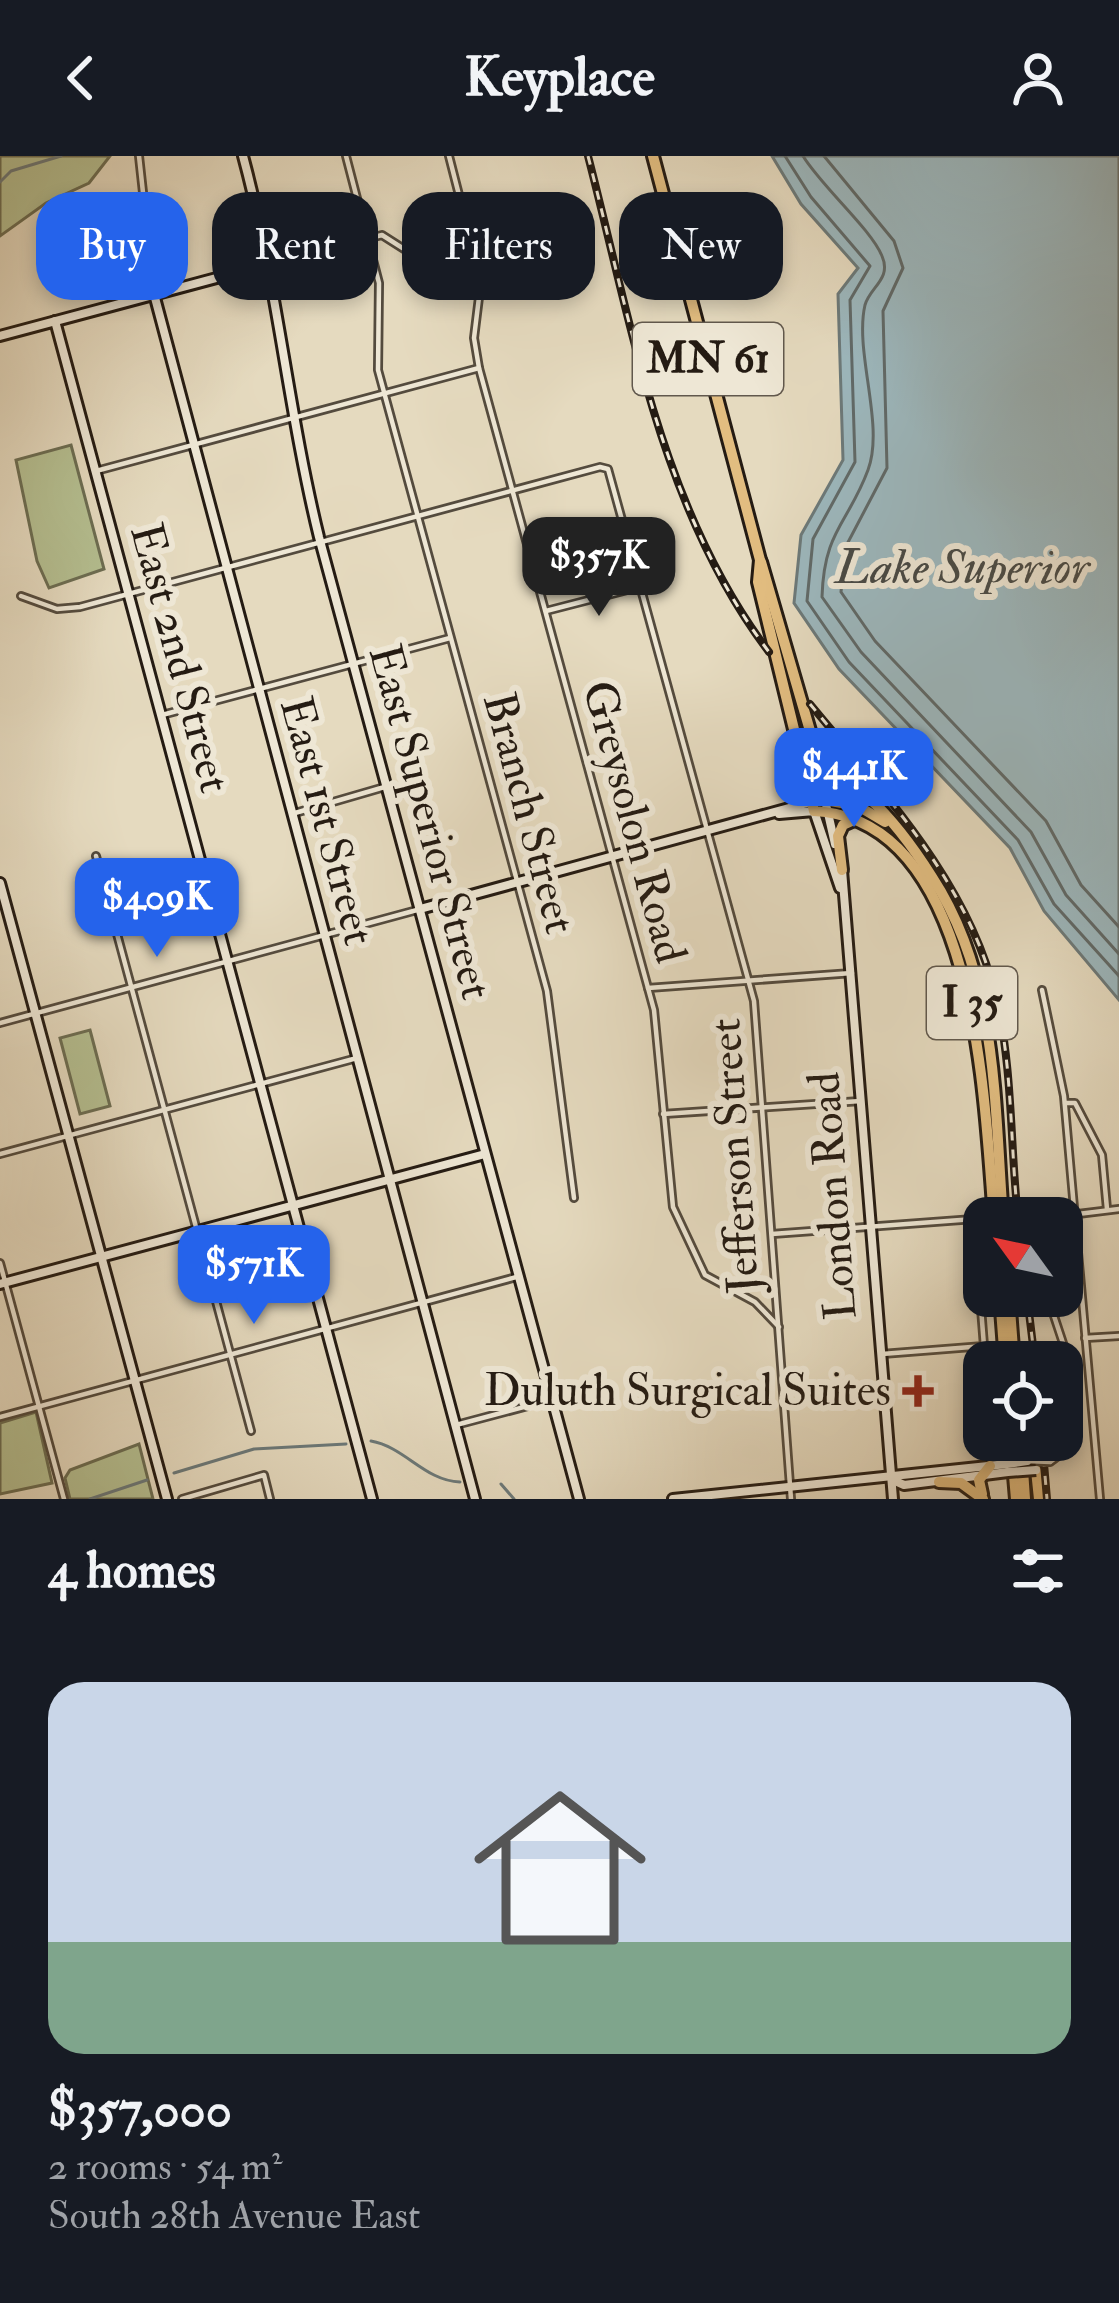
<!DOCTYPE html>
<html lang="en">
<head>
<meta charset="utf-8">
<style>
	body { margin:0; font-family:"IM FELL Double Pica",serif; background:#242831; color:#f1f3f6; height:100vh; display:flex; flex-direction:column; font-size:45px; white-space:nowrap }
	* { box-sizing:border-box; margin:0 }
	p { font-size:39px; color:#9ea1a6 }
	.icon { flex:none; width:66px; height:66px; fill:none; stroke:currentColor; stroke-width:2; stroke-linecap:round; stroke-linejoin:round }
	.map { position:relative; height:1343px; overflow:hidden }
	.side { display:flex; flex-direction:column; background:#171b24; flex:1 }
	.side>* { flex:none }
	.top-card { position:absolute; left:36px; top:36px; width:1047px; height:108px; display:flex; gap:24px }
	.needle { width:78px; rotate:303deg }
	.controls { position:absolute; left:963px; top:1041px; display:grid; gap:24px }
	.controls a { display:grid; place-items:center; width:120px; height:120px; border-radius:24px; background:#171b24; box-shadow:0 6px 18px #0003; font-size:60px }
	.price { position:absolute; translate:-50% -102px; padding:0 27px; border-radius:24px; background:#2563eb; color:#fff; font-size:39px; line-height:78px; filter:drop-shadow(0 3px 6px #0008) }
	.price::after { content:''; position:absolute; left:50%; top:72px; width:36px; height:27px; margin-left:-18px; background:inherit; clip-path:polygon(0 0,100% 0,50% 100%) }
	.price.on { background:#222; color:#fff }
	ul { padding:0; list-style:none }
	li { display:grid; align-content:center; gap:24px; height:636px; padding:0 48px }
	li span { display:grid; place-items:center; height:372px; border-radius:36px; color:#555 }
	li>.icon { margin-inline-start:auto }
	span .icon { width:216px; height:216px; fill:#fffc; stroke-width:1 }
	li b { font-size:51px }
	h2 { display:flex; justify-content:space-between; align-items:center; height:144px; padding:0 48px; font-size:51px }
	.pill { padding:0 42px; border-radius:36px; background:#171b24; box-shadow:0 6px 18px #0003; font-size:42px; line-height:108px }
	.pill.on { background:#2563eb; color:#fff }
	header { display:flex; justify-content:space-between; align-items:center; height:156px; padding:0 48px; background:#171b24; font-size:54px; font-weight:700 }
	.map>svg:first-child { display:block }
</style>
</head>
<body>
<header><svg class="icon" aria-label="back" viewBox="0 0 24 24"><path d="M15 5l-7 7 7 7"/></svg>Keyplace<svg class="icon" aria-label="person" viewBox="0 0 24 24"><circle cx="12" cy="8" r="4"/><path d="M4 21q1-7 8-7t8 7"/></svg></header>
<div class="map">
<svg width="1119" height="1343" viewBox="0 0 1119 1343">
	<rect width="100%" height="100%" fill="#e5dabf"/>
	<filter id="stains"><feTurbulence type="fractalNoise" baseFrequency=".00167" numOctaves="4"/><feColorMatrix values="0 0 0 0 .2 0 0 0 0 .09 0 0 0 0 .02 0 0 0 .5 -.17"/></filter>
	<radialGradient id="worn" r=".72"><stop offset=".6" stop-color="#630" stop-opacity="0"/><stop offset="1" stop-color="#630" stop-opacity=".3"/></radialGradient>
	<!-- green -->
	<g fill="#b5bf91" stroke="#6c6d52" stroke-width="3">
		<path d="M 0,0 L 110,0 L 89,27 L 46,47 L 0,80 Z"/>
		<path d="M 71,289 L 104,413 L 49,432 L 37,405 L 16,304 Z"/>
		<path d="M 90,874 L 110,950 L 80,958 L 60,882 Z"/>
		<path d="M 36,1256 L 52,1327 L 0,1338 L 0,1267 Z"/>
		<path d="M 139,1288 L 153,1343 L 70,1343 L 65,1322 L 70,1314 Z"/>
	</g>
	<!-- water -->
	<path fill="#9cb7bd" stroke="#6c7979" stroke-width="3" d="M 772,0 L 1119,0 L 1119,844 L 1044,755 L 1010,692 L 839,513 L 794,447 L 801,379 L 843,304 L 838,138 L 858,112 L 801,48 Z"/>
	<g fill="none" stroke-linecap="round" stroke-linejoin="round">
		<!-- shore -->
		<g stroke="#606968" stroke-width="3">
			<path d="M 785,0 L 811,41 L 870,110 L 850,144 L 855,306 L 813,383 L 807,445 L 849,506 L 1018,684 L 1054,748 L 1119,820"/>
			<path d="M 803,0 C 822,31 871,73 882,100 C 892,123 870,131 865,149 C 854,196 885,269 868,314 C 848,368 824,374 822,441 L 861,496 L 1031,676 L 1066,739 L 1119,798"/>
			<path d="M 824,0 L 894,85 L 903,112 L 883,155 L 887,312 L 845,392 L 841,436 L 875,485 L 1046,665 L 1081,729 L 1119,771"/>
		</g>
		<!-- stream -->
		<g stroke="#6c7979" stroke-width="3">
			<path d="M 0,26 L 11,15 L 61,0"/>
			<path d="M 371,1285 C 405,1291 425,1325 460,1326"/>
			<path d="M 174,1317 L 254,1293 L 346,1288"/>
			<path d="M 501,1328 L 514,1343"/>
			<path d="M 90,1343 L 147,1324"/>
		</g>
		<!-- street casing -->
		<g stroke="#544b3e" stroke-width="10">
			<g id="street">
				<path d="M 139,0 L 154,137"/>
				<path d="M 346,0 L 379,127 L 378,214 L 547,835 L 574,1042"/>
				<path d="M 449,0 L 481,125 L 474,182 L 479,212 L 654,854 L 673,1051 L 705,1119 L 755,1146 L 779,1171"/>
				<path d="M 269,108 L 382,79 L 459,128 L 483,135"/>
				<path d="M 96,315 L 479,212"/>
				<path d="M 21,440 L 57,453 L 80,451 L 600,311 L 608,313 L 754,845 L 791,1343"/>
				<path d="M 546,455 L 639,431"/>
				<path d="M 162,559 L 450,482"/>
				<path d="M 295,657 L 388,630"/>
				<path d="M 96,700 L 251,1275"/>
				<path d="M 648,832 L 852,817"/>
				<path d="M 1042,834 L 1064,940 L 1100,1343"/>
				<path d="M 0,867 L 417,754"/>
				<path d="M 1065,947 L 1075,947 L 1102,999 L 1107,1053"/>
				<path d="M 663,958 L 861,945"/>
				<path d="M 0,998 L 357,902"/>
				<path d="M 1045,1062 L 1119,1053"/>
				<path d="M 772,1078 L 974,1063 L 984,1190 L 882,1198"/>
				<path d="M 0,1107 L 64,1343"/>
				<path d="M 1048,1140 C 1061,1190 1104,1271 1050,1306"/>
				<path d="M 1085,1182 L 1119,1180"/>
				<path d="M 0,1261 L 520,1120"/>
				<path d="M 456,1269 L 554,1243"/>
				<path d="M 182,1343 L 264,1319 L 270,1343"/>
			</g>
		</g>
		<!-- secondary casing -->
		<g stroke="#241b13" stroke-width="14">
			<g id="secondary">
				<path d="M 243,0 C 277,126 288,255 319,381 L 579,1343"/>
				<path d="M 154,138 L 475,1343"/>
				<path d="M 55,165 L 372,1343"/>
				<path d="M 0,180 L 269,108"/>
				<path d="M 779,658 L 814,655 L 840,732"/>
				<path d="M 842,714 L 893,1343"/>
				<path d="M 0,727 L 167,1343"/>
				<path d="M 420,753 L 811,646 L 825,644 L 835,688"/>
				<path d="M 0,1128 L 485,998"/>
				<path d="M 893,1324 L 904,1329 L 1008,1316"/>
				<path d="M 673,1343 L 1007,1308"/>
			</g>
		</g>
		<!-- highway casing -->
		<g stroke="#241b13" stroke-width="16">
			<g id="highway">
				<path d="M 653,0 L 760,404 L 758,426 L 814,655 C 978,663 984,944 994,1062"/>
				<path d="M 761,406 L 815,592 C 828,615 850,624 869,642 C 893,664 915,694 932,721 C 998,822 994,946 1003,1062"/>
				<path d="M 813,597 L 825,644 L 858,650 L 885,666"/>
				<path d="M 842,714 L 838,680 L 843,669 L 854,664"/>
				<path d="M 1000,1140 L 1005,1206"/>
				<path d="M 1009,1140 L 1014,1206"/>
				<path d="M 1011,1284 L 1016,1343"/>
				<path d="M 1021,1284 L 1025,1343"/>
				<path d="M 1027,1305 L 1036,1314 L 1039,1343"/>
				<path d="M 939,1326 L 961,1327 L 983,1343"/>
				<path d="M 982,1338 L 979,1324 L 990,1310"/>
			</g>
		</g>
		<!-- street -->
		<use href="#street" stroke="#eee7d5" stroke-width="4.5"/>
		<!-- secondary -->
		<use href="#secondary" stroke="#eee7d5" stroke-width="8"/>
		<!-- highway -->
		<use href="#highway" stroke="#e2bd80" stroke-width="10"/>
		<!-- rail casing -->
		<g stroke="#241b13" stroke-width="8">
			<g id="rail">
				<path d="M 588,0 C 632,169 661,354 769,496"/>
				<path d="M 810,548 C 884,638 968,725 996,841 C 1013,913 1010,989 1018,1062"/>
				<path d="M 1027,1140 L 1035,1206"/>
				<path d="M 1042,1284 L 1047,1343"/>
			</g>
		</g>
		<!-- rail -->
		<use href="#rail" stroke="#eee7d5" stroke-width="3" stroke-dasharray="9" stroke-linecap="butt"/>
		<!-- street-bridge casing -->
		<g stroke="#544b3e" stroke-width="10" stroke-linecap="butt">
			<path id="street-bridge" d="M 1027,1305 L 1050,1306"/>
		</g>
		<!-- secondary-bridge casing -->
		<g stroke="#241b13" stroke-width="14" stroke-linecap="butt">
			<g id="secondary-bridge">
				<path d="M 1007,1308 L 1027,1305"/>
				<path d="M 1008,1316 L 1036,1314"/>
			</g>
		</g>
		<!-- street-bridge -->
		<use href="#street-bridge" stroke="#eee7d5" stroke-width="4.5"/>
		<!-- secondary-bridge -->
		<use href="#secondary-bridge" stroke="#eee7d5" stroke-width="8"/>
	</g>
	<!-- markers -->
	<path fill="#8f2418" stroke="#eee7d5" stroke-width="4.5" d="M912 1217h12v12h12v12h-12v12h-12v-12h-12v-12h12z"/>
	<g text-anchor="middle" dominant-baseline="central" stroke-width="12" stroke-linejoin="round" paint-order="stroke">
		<!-- shield labels -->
		<g fill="#eee7d5" stroke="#61584d" stroke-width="3">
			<rect x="633" y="167" width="150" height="72" rx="9"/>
			<rect x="927" y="811" width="90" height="72" rx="9"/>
		</g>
		<g font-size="42" font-weight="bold" fill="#241b13">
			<text x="708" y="203">MN 61</text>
			<text x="972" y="847">I 35</text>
		</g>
		<!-- street labels -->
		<g font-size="45" fill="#241b13" stroke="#eee7d5">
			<text transform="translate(180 502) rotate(75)">East 2nd Street</text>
			<text transform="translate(529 657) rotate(75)">Branch Street</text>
			<text transform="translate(327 665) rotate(75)">East 1st Street</text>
			<text transform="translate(430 666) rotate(75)">East Superior Street</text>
			<text transform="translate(634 666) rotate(75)">Greysolon Road</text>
			<text transform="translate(735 1000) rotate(-94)">Jefferson Street</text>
			<text transform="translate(833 1040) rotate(-94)">London Road</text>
		</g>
		<!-- poi labels -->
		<g font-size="45" fill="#241b13" stroke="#eee7d5" text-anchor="end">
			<text x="891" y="1235">Duluth Surgical Suites</text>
		</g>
		<!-- water labels -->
		<g font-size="48" font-style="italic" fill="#484a46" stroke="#eee7d5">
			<text x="962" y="412">Lake Superior</text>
		</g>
	</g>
	<rect width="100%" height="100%" filter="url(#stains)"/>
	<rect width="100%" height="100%" fill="url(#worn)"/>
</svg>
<div class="controls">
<a><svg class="needle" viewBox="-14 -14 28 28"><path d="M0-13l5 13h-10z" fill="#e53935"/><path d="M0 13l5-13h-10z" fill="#9ea1a6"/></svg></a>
<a><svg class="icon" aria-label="locate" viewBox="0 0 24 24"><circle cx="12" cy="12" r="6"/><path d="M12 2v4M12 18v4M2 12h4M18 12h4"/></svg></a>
</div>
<b class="price on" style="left:599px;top:463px">$357K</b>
<b class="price" style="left:854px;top:674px">$441K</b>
<b class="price" style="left:157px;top:804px">$409K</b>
<b class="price" style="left:254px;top:1171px">$571K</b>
<div class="top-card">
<a class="pill on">Buy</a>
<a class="pill">Rent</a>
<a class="pill">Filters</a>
<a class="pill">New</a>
</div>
</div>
<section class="side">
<h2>4 homes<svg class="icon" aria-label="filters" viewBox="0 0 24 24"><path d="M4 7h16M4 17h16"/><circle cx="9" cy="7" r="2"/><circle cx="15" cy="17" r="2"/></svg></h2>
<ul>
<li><span style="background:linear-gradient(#c9d6e8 70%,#7fa58c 0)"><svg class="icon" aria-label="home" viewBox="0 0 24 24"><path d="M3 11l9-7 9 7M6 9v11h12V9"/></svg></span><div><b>$357,000</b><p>2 rooms · 54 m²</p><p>South 28th Avenue East</p></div></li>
</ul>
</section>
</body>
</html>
